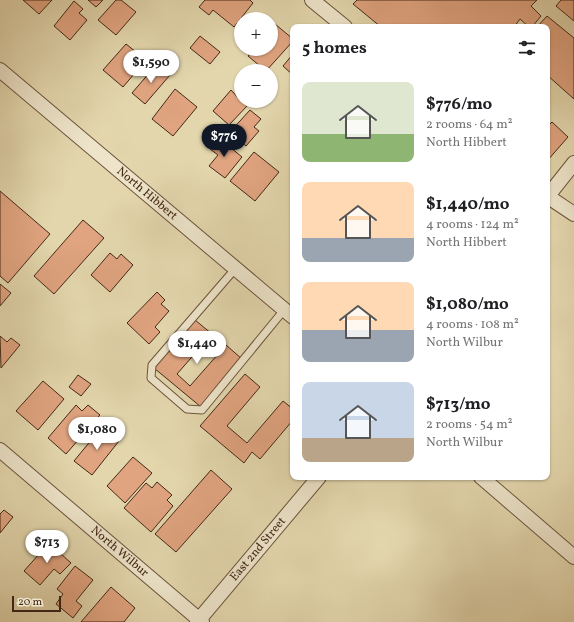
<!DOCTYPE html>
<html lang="en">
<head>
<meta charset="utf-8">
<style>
	body { margin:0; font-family:Vollkorn,serif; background:#f2f2f2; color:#202124; height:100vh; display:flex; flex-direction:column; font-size:15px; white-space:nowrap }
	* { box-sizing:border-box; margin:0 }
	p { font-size:13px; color:#757577 }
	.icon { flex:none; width:22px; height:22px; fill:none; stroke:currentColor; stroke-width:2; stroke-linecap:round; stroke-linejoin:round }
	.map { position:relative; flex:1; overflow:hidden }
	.panel { position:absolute; left:290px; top:24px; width:260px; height:456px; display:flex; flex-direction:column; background:#fff; border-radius:8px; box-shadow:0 1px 3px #0004 }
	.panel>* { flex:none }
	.buttons { position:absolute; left:234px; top:12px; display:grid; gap:8px }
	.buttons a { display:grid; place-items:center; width:44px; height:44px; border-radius:50%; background:#fff; box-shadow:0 1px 3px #0004; font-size:20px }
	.scale { position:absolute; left:12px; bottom:10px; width:49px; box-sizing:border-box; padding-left:4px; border:2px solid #442816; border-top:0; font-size:11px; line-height:14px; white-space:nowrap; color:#442816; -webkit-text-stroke:3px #ede4ca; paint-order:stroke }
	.price { position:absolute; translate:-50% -34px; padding:0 9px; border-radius:14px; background:#fff; color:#222; font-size:13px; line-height:26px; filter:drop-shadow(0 1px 2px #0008) }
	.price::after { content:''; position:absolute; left:50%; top:24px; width:12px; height:9px; margin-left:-6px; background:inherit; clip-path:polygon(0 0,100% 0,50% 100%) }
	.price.selected { background:#111827; color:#fff }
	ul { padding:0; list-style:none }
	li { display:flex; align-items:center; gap:12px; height:100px; padding:0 12px }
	li span { display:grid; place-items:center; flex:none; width:112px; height:80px; border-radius:8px; color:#555 }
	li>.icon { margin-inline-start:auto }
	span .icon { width:48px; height:48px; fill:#fffc; stroke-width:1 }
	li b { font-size:17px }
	h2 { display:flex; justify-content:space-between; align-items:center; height:48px; padding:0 12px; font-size:17px }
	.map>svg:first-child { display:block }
</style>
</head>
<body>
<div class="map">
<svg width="574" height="622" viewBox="0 0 574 622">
	<rect width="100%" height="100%" fill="#e3d6ad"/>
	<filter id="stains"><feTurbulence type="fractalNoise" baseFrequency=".005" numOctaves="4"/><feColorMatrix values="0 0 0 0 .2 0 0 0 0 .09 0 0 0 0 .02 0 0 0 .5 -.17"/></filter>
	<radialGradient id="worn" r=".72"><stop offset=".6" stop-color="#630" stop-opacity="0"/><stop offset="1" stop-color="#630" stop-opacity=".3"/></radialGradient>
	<!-- building -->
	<g fill="#e0a480" stroke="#442816">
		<path d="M 23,0 L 52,0 L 39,14 Z"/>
		<path d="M 88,0 L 103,0 L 96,7 Z"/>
		<path d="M 116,0 L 121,0 L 136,12 L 116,35 L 98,20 Z"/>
		<path d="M 205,0 L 250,0 L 253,3 L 234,27 L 213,10 L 209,15 L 199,7 Z"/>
		<path d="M 357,0 L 537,0 L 531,6 L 541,16 L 532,27 L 529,27 L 520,19 L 514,27 L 381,27 L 353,4 Z"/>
		<path d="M 561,0 L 574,0 L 574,21 L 556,6 Z"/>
		<path d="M 74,1 L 83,9 L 79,13 L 87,20 L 70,40 L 54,26 Z"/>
		<path d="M 547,16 L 574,38 L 574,99 L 547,75 L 547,27 L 537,27 Z"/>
		<path d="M 275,24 L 293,39 L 293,41 L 266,71 L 248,56 L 254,49 L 271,49 L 271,29 Z"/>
		<path d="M 200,36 L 220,52 L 210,64 L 190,48 Z"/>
		<path d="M 126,44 L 146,60 L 123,87 L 103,70 Z"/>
		<path d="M 293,54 L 293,75 L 283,66 Z"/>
		<path d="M 157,64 L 170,75 L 145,104 L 132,93 Z"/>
		<path d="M 175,89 L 197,107 L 173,136 L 152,119 Z"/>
		<path d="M 231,90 L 241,101 L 248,105 L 229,125 L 213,111 Z"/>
		<path d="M 250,110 L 261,119 L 254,127 L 259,131 L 246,146 L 230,132 Z"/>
		<path d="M 552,122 L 568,137 L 547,161 L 547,127 Z"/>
		<path d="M 219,138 L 242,157 L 225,178 L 209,166 L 218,155 L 210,149 Z"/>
		<path d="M 254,152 L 279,172 L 255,201 L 230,181 Z"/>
		<path d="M 0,191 L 50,234 L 8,283 L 0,276 Z"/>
		<path d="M 83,220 L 104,238 L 54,294 L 34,276 Z"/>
		<path d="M 110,253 L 117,259 L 121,254 L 133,265 L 110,292 L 91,275 Z"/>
		<path d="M 0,284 L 11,293 L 0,306 Z"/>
		<path d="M 157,292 L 165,300 L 161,304 L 169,311 L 155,327 L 160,332 L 149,344 L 127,323 Z"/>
		<path d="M 195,320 L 212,334 L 177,374 L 190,386 L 226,345 L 242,359 L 201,407 L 154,368 Z"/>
		<path d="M 0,336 L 7,342 L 11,338 L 20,345 L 1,368 Z"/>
		<path d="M 245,374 L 260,387 L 227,426 L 247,443 L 283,401 L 293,409 L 293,420 L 260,459 L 252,452 L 244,463 L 200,426 Z"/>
		<path d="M 78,375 L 91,384 L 81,396 L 69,387 Z"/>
		<path d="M 43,381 L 64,399 L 38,430 L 16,411 Z"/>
		<path d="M 76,405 L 82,411 L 88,405 L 100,415 L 66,454 L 48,438 Z"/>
		<path d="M 102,427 L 119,441 L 92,475 L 74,461 Z"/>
		<path d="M 133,457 L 152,473 L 125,503 L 107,486 Z"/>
		<path d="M 211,470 L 232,489 L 176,552 L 155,534 Z"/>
		<path d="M 157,482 L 172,495 L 167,500 L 173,506 L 151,532 L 124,508 L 146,483 L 152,488 Z"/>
		<path d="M 4,510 L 13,517 L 0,533 L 0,514 Z"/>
		<path d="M 49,543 L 71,563 L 60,574 L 54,569 L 40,585 L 24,571 Z"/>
		<path d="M 75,566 L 93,580 L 76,601 L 82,606 L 73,618 L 56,604 L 63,594 L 57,589 Z"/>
		<path d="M 111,587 L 135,608 L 124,622 L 81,622 Z"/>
	</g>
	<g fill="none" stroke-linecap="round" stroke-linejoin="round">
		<!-- lane casing -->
		<g stroke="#6c543c" stroke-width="9">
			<path id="lane" d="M 235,269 L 152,365 L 151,378 L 187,409 L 202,410 L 284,310"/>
		</g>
		<!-- street casing -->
		<g stroke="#6c543c" stroke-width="16">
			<g id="street">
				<path d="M 312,0 L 345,27"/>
				<path id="s1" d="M 0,70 L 293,317"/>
				<path d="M 547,196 L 574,214"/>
				<path d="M 547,197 L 574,163"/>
				<path id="s2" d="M 0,450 L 202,622"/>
				<path d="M 481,477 L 574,557"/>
				<path id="s3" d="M 197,622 L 319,477"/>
			</g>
		</g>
		<!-- lane -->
		<use href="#lane" stroke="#ede4ca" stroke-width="7"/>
		<!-- street -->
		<use href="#street" stroke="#ede4ca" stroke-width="14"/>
	</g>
	<g text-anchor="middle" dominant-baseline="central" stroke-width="3" stroke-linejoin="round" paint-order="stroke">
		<!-- street labels -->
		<g font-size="12" fill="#442816" stroke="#ede4ca">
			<text stroke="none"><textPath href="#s1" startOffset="192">North Hibbert</textPath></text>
			<text stroke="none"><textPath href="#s3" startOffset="95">East 2nd Street</textPath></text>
			<text stroke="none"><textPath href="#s2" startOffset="157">North Wilbur</textPath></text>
		</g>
	</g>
	<rect width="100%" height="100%" filter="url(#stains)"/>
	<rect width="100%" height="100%" fill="url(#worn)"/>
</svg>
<div class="buttons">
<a>+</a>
<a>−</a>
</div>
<div class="scale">20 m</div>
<b class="price" style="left:151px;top:84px">$1,590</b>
<b class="price selected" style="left:224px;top:158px">$776</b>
<b class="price" style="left:197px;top:365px">$1,440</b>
<b class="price" style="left:97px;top:451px">$1,080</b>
<b class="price" style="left:47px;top:564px">$713</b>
<section class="panel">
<h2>5 homes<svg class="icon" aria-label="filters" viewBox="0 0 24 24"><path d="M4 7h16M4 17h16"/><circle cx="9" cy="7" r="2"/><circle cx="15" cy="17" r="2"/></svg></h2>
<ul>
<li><span style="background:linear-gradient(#dfe7d0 65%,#8fb573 0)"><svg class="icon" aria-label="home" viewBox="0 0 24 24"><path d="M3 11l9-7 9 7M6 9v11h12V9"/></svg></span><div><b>$776/mo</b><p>2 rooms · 64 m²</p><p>North Hibbert</p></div></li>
<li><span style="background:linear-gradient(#ffd9b3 70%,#9aa5b1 0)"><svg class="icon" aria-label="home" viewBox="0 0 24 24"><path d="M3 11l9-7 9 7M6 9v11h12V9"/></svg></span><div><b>$1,440/mo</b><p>4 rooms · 124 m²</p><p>North Hibbert</p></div></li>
<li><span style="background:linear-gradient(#ffd9b3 60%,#9aa5b1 0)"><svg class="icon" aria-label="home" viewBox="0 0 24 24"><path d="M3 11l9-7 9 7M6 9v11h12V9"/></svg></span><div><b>$1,080/mo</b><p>4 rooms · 108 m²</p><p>North Wilbur</p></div></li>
<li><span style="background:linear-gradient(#c9d6e8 70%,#b9a48a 0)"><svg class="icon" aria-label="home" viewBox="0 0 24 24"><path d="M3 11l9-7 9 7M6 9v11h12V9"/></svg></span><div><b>$713/mo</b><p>2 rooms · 54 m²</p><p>North Wilbur</p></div></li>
</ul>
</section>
</div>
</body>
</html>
